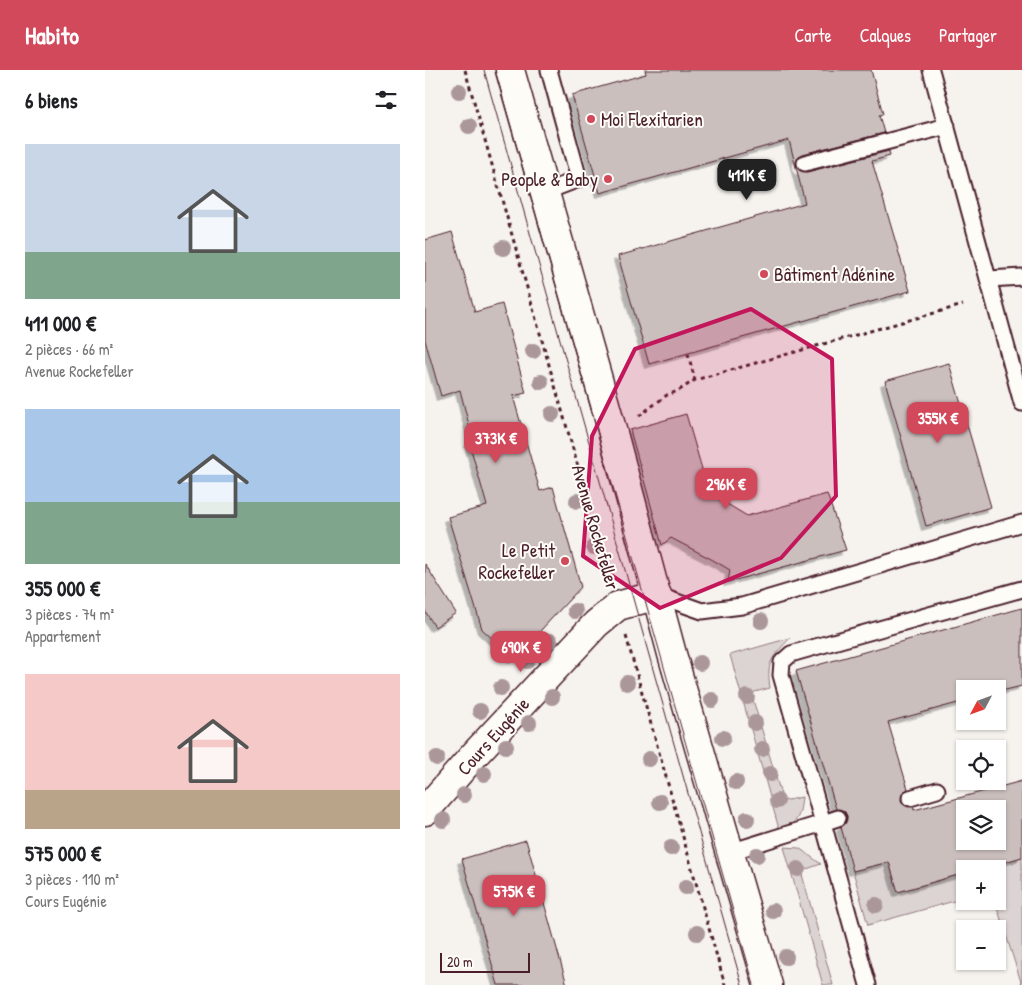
<!DOCTYPE html>
<html lang="fr">
<head>
<meta charset="utf-8">
<style>
	body { margin:0; font-family:"Patrick Hand",sans-serif; background:#f2f2f2; color:#202124; height:100vh; display:flex; flex-direction:column; font-size:19px; white-space:nowrap }
	* { box-sizing:border-box; margin:0 }
	p { font-size:16px; color:#757577 }
	.icon { flex:none; width:28px; height:28px; fill:none; stroke:currentColor; stroke-width:2; stroke-linecap:round; stroke-linejoin:round }
	.map { position:relative; flex:1; overflow:hidden }
	.panel { display:flex; flex-direction:column; background:#fff; width:425px }
	.panel>* { flex:none }
	.needle { width:32px; rotate:229deg }
	.controls { position:absolute; left:531px; top:610px; display:grid; gap:10px }
	.controls a { display:grid; place-items:center; width:50px; height:50px; border-radius:0px; background:#fff; box-shadow:0 1px 4px #0004; font-size:25px }
	.scale { position:absolute; left:15px; bottom:12px; width:90px; box-sizing:border-box; padding-left:5px; border:2px solid #4a1f2b; border-top:0; font-size:14px; line-height:18px; white-space:nowrap; color:#4a1f2b; -webkit-text-stroke:4px #fdfcf7; paint-order:stroke }
	.price { position:absolute; translate:-50% -42px; padding:0 11px; border-radius:10px; background:#d1495b; color:#fff; font-size:16px; line-height:32px; filter:drop-shadow(0 1px 2px #0008) }
	.price::after { content:''; position:absolute; left:50%; top:30px; width:15px; height:11px; margin-left:-8px; background:inherit; clip-path:polygon(0 0,100% 0,50% 100%) }
	.price.current { background:#222; color:#fff }
	ul { padding:0; list-style:none }
	li { display:grid; align-content:center; gap:10px; height:265px; padding:0 25px }
	li span { display:grid; place-items:center; height:155px; border-radius:0px; color:#555 }
	li>.icon { margin-inline-start:auto }
	span .icon { width:90px; height:90px; fill:#fffc; stroke-width:1 }
	li b { font-size:21px }
	h2 { display:flex; justify-content:space-between; align-items:center; height:60px; padding:0 25px; font-size:21px }
	header { display:flex; align-items:center; gap:30px; box-sizing:border-box; height:70px; padding:0 25px; background:#d1495b; color:#fff }
	header strong { font-size:24px }
	nav { display:flex; gap:28px; margin-inline-start:auto; font-size:18px }
	main { display:flex; flex:1; min-height:0 }
	.map>svg:first-child { display:block }
</style>
</head>
<body>
<header>
<strong>Habito</strong>
<nav><a>Carte</a><a>Calques</a><a>Partager</a></nav>
</header>
<main>
<section class="panel">
<h2>6 biens<svg class="icon" aria-label="filters" viewBox="0 0 24 24"><path d="M4 7h16M4 17h16"/><circle cx="9" cy="7" r="2"/><circle cx="15" cy="17" r="2"/></svg></h2>
<ul>
<li><span style="background:linear-gradient(#c9d6e8 70%,#7fa58c 0)"><svg class="icon" aria-label="home" viewBox="0 0 24 24"><path d="M3 11l9-7 9 7M6 9v11h12V9"/></svg></span><div><b>411 000 €</b><p>2 pièces · 66 m²</p><p>Avenue Rockefeller</p></div></li>
<li><span style="background:linear-gradient(#a9c7e8 60%,#7fa58c 0)"><svg class="icon" aria-label="home" viewBox="0 0 24 24"><path d="M3 11l9-7 9 7M6 9v11h12V9"/></svg></span><div><b>355 000 €</b><p>3 pièces · 74 m²</p><p>Appartement</p></div></li>
<li><span style="background:linear-gradient(#f6c9c9 75%,#b9a48a 0)"><svg class="icon" aria-label="home" viewBox="0 0 24 24"><path d="M3 11l9-7 9 7M6 9v11h12V9"/></svg></span><div><b>575 000 €</b><p>3 pièces · 110 m²</p><p>Cours Eugénie</p></div></li>
</ul>
</section>
<div class="map">
<svg width="597" height="915" viewBox="0 0 597 915">
	<defs>
		<filter id="shadow"><feDropShadow dx="-4.5" dy="4.5" stdDeviation="0" flood-color="#0004"/></filter>
	</defs>
	<rect width="100%" height="100%" fill="#f6f3ef"/>
	<filter id="ink" filterUnits="userSpaceOnUse"><feTurbulence type="fractalNoise" baseFrequency=".02" numOctaves="2"/><feDisplacementMap in="SourceGraphic" scale="10" xChannelSelector="R" yChannelSelector="G"/><feConvolveMatrix kernelMatrix="1 2 1 2 8 2 1 2 1" color-interpolation-filters="sRGB"/></filter>
	<g filter="url(#ink)">
		<!-- green -->
		<g fill="#dcd4d2" stroke="#937a7e">
			<path d="M 365,568 C 348,587 341,590 345,618 L 326,623 L 358,731 L 377,727 C 375,745 374,754 354,759 L 305,585 Z"/>
			<path d="M 359,777 L 374,778 L 396,794 L 376,801 L 408,915 L 398,915 Z"/>
			<path d="M 597,787 L 597,915 L 570,831 L 572,831 L 572,799 L 556,799 Z"/>
			<path d="M 464,792 L 473,822 L 540,803 L 540,828 L 443,855 L 428,801 Z"/>
		</g>
		<!-- building -->
		<g fill="#cbbfbe" stroke="#4a1f2b" fill-rule="evenodd" filter="url(#shadow)">
			<path d="M 220,0 L 446,0 L 458,44 L 454,45 L 459,63 L 378,84 L 373,87 L 371,95 L 374,100 L 382,102 L 464,81 L 465,86 L 447,91 L 485,221 L 224,294 L 193,186 L 380,133 L 364,70 L 175,123 L 147,25 L 221,4 Z"/>
			<path d="M 27,162 L 50,242 L 77,234 L 101,323 L 88,326 L 115,421 L 128,417 L 156,517 L 89,589 L 57,559 L 23,447 L 62,436 L 44,372 L 48,371 L 35,320 L 16,326 L 0,270 L 0,170 Z"/>
			<path d="M 524,293 L 566,437 L 501,456 L 460,311 Z"/>
			<path d="M 261,344 L 284,423 L 322,446 L 402,424 L 421,480 L 303,512 L 305,500 L 288,490 L 246,468 L 237,475 L 205,360 Z"/>
			<path d="M 0,494 L 31,543 L 10,557 L 0,541 Z"/>
			<path d="M 597,538 L 597,616 L 572,622 L 572,619 L 540,619 L 540,631 L 463,652 L 483,719 L 478,722 L 476,730 L 479,735 L 488,737 L 489,740 L 597,711 L 597,787 L 556,799 L 540,799 L 540,803 L 473,822 L 464,792 L 428,801 L 416,757 L 420,754 L 422,746 L 419,741 L 411,739 L 371,601 ZM 540,739 L 572,739 L 572,771 L 540,771 Z"/>
			<path d="M 101,770 L 125,854 L 142,915 L 73,915 L 37,789 Z"/>
		</g>
		<g fill="none" stroke-linecap="round" stroke-linejoin="round">
			<!-- lane casing -->
			<g stroke="#4a1f2b" stroke-width="19">
				<g id="lane">
					<path d="M 506,0 L 597,333"/>
					<path d="M 380,93 L 522,56"/>
					<path d="M 120,122 L 154,109 L 124,0"/>
					<path d="M 564,209 L 597,207"/>
					<path d="M 232,525 L 277,541 L 317,536 L 597,453"/>
					<path d="M 485,728 L 512,720"/>
					<path d="M 413,748 L 398,753 L 443,915"/>
					<path d="M 305,782 L 398,753 L 356,605 L 357,592 L 366,584 L 376,581 L 597,519"/>
				</g>
			</g>
			<!-- street casing -->
			<g stroke="#4a1f2b" stroke-width="31">
				<path id="street" d="M 0,741 L 50,684 L 171,554 L 193,536 L 232,525"/>
			</g>
			<!-- primary casing -->
			<g stroke="#4a1f2b" stroke-width="31">
				<path id="primary" d="M 85,0 L 182,341 L 247,584 L 343,915"/>
			</g>
			<!-- path -->
			<g stroke="#4a1f2b" stroke-width="3" stroke-dasharray="4 4" stroke-linecap="butt">
				<path d="M 40,0 L 185,509"/>
				<path d="M 263,284 L 270,310 L 538,235"/>
				<path d="M 214,346 L 242,325 L 253,321 L 270,310"/>
				<path d="M 201,566 L 300,915"/>
			</g>
			<!-- lane -->
			<use href="#lane" stroke="#fdfcf7" stroke-width="15"/>
			<!-- street -->
			<use href="#street" stroke="#fdfcf7" stroke-width="28"/>
			<!-- primary -->
			<use href="#primary" stroke="#fdfcf7" stroke-width="28"/>
			<!-- tram -->
			<g stroke="#4a1f2b" stroke-width="1">
				<path d="M 59,0 L 317,915"/>
				<path d="M 70,0 L 329,915"/>
			</g>
		</g>
		<!-- trees -->
		<g fill="#ab979a">
			<circle cx="34" cy="21" r="8"/>
			<circle cx="44" cy="56" r="8"/>
			<circle cx="78" cy="178" r="8"/>
			<circle cx="108" cy="281" r="8"/>
			<circle cx="116" cy="312" r="8"/>
			<circle cx="127" cy="344" r="8"/>
			<circle cx="152" cy="431" r="8"/>
			<circle cx="169" cy="477" r="8"/>
			<circle cx="150" cy="541" r="8"/>
			<circle cx="336" cy="551" r="8"/>
			<circle cx="125" cy="571" r="8"/>
			<circle cx="102" cy="591" r="8"/>
			<circle cx="275" cy="593" r="8"/>
			<circle cx="202" cy="613" r="8"/>
			<circle cx="76" cy="618" r="8"/>
			<circle cx="127" cy="627" r="8"/>
			<circle cx="322" cy="627" r="8"/>
			<circle cx="287" cy="630" r="8"/>
			<circle cx="55" cy="641" r="8"/>
			<circle cx="104" cy="653" r="8"/>
			<circle cx="330" cy="653" r="8"/>
			<circle cx="298" cy="668" r="8"/>
			<circle cx="81" cy="676" r="8"/>
			<circle cx="337" cy="679" r="8"/>
			<circle cx="12" cy="688" r="8"/>
			<circle cx="224" cy="689" r="8"/>
			<circle cx="59" cy="704" r="8"/>
			<circle cx="345" cy="704" r="8"/>
			<circle cx="311" cy="712" r="8"/>
			<circle cx="39" cy="725" r="8"/>
			<circle cx="352" cy="731" r="8"/>
			<circle cx="235" cy="732" r="8"/>
			<circle cx="322" cy="749" r="8"/>
			<circle cx="18" cy="750" r="8"/>
			<circle cx="246" cy="778" r="8"/>
			<circle cx="332" cy="785" r="8"/>
			<circle cx="373" cy="799" r="8"/>
			<circle cx="261" cy="817" r="8"/>
			<circle cx="451" cy="835" r="8"/>
			<circle cx="348" cy="841" r="8"/>
			<circle cx="272" cy="863" r="8"/>
			<circle cx="361" cy="887" r="8"/>
		</g>
	</g>
	<!-- marked area -->
	<path fill="#c2185b" fill-opacity="0.2" stroke="#c2185b" stroke-width="4" stroke-linejoin="round" d="M 326,239 L 407,289 L 411,426 L 356,488 L 235,538 L 158,486 L 167,366 L 210,279 Z"/>
	<!-- markers -->
	<g fill="#d1495b" stroke="#fdfcf7" stroke-width="2">
		<circle cx="166" cy="49" r="5"/>
		<circle cx="183" cy="109" r="5"/>
		<circle cx="339" cy="204" r="5"/>
		<circle cx="140" cy="491" r="5"/>
	</g>
	<g text-anchor="middle" dominant-baseline="central" stroke-width="4" stroke-linejoin="round" paint-order="stroke">
		<!-- poi labels -->
		<g font-size="19" fill="#4a1f2b" stroke="#fdfcf7" text-anchor="start">
			<text x="176" y="49">Moi Flexitarien</text>
			<text x="173" y="109" text-anchor="end">People &amp; Baby</text>
			<text x="349" y="204">Bâtiment Adénine</text>
			<text x="130" y="480" text-anchor="end">Le Petit<tspan x="130" dy="22">Rockefeller</tspan></text>
		</g>
		<!-- street labels -->
		<g font-size="19" fill="#4a1f2b" stroke="#fdfcf7">
			<text transform="translate(171 457) rotate(74)">Avenue Rockefeller</text>
			<text transform="translate(68 666) rotate(-48)">Cours Eugénie</text>
		</g>
	</g>
</svg>
<div class="controls">
<a><svg class="needle" viewBox="-14 -14 28 28"><path d="M0-13l5 13h-10z" fill="#e53935"/><path d="M0 13l5-13h-10z" fill="#757577"/></svg></a>
<a><svg class="icon" aria-label="locate" viewBox="0 0 24 24"><circle cx="12" cy="12" r="6"/><path d="M12 2v4M12 18v4M2 12h4M18 12h4"/></svg></a>
<a><svg class="icon" aria-label="layers" viewBox="0 0 24 24"><path d="M12 4l9 5-9 5-9-5zM3 14l9 5 9-5"/></svg></a>
<a>+</a>
<a>−</a>
</div>
<div class="scale">20 m</div>
<b class="price current" style="left:322px;top:131px">411K €</b>
<b class="price" style="left:513px;top:374px">355K €</b>
<b class="price" style="left:71px;top:394px">373K €</b>
<b class="price" style="left:301px;top:440px">296K €</b>
<b class="price" style="left:96px;top:603px">690K €</b>
<b class="price" style="left:89px;top:847px">575K €</b>
</div>
</main>
</body>
</html>
